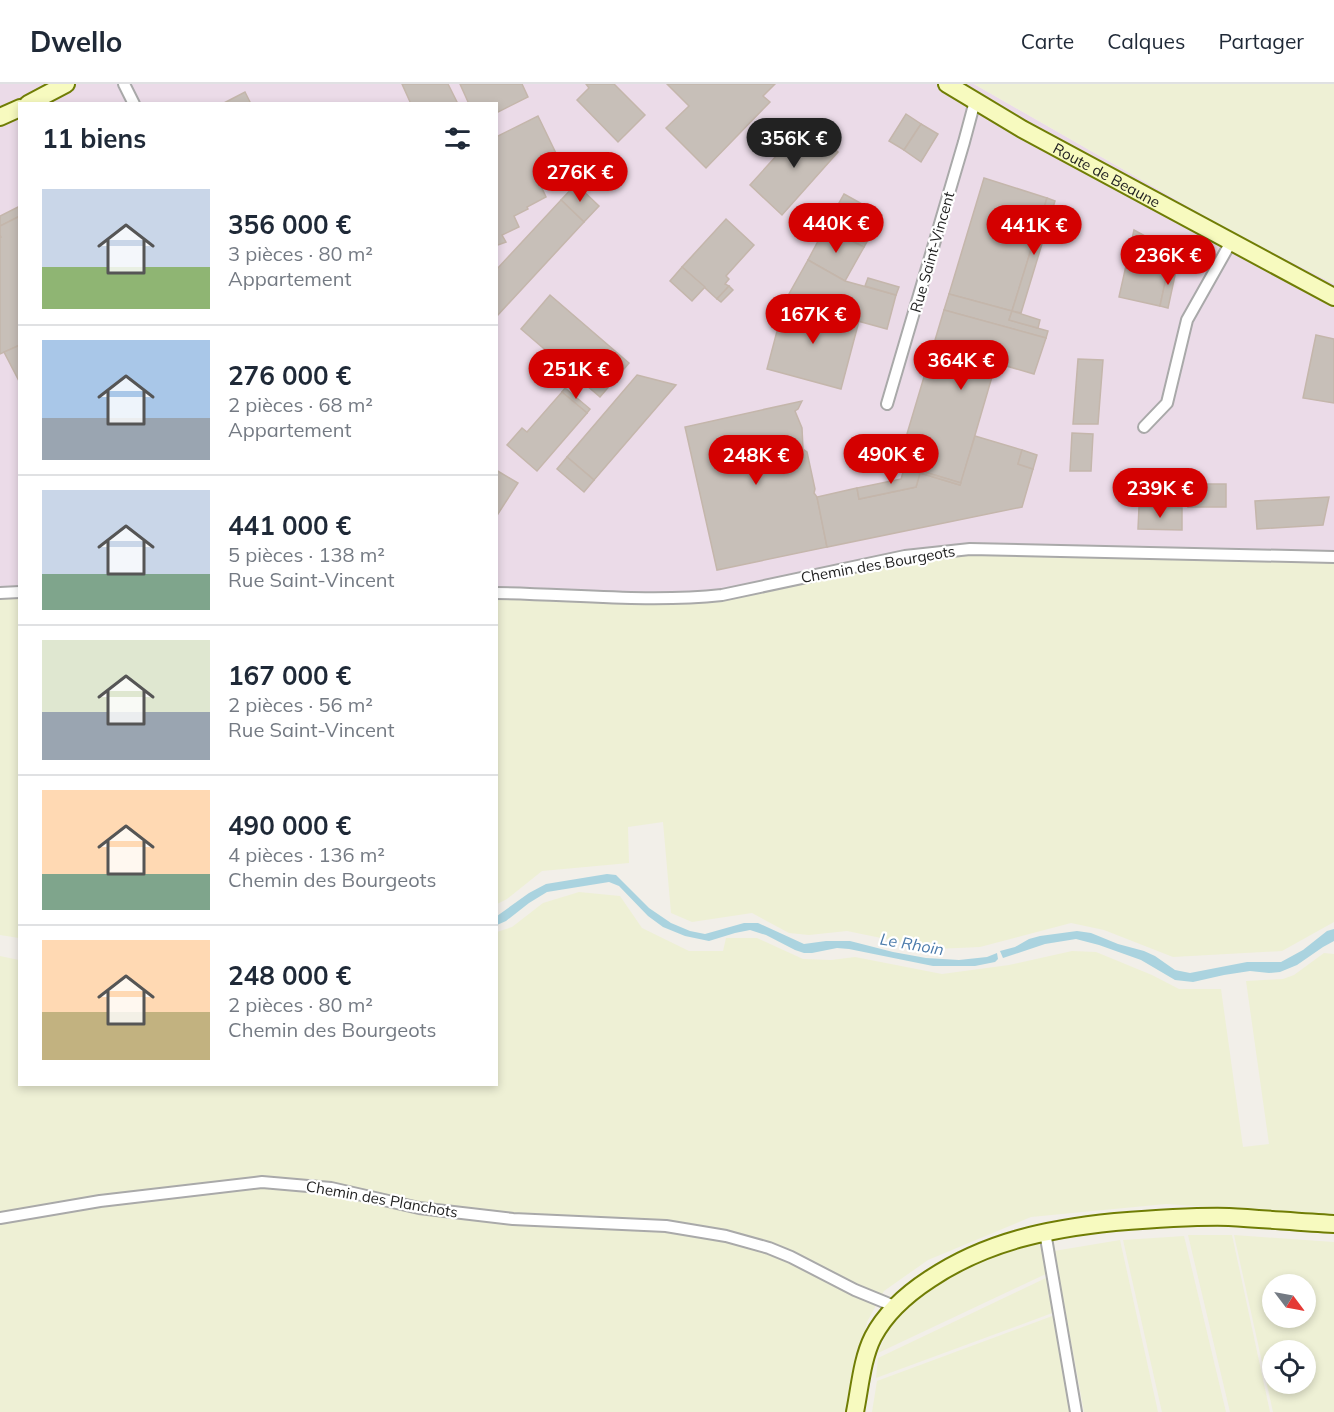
<!DOCTYPE html>
<html lang="fr">
<head>
<meta charset="utf-8">
<style>
	body { margin:0; font-family:Mulish,sans-serif; background:#f6f6f7; color:#1f2937; height:100vh; display:flex; flex-direction:column; font-size:22px; white-space:nowrap }
	* { box-sizing:border-box; margin:0 }
	p { font-size:20px; color:#747a83 }
	.icon { flex:none; width:33px; height:33px; fill:none; stroke:currentColor; stroke-width:2; stroke-linecap:round; stroke-linejoin:round }
	.map { position:relative; flex:1; overflow:hidden }
	.sheet { position:absolute; left:18px; top:18px; width:480px; height:984px; display:flex; flex-direction:column; background:#fff; border-radius:0px; box-shadow:0 3px 9px #0003 }
	.sheet>* { flex:none }
	.needle { width:39px; rotate:122deg }
	.fabs { position:absolute; left:1262px; top:1190px; display:grid; gap:12px }
	.fabs a { display:grid; place-items:center; width:54px; height:54px; border-radius:50%; background:#fff; box-shadow:0 3px 9px #0003; font-size:30px }
	.price { position:absolute; translate:-50% -51px; padding:0 14px; border-radius:21px; background:#d40000; color:#fff; font-size:20px; line-height:39px; filter:drop-shadow(0 2px 3px #0008) }
	.price::after { content:''; position:absolute; left:50%; top:36px; width:18px; height:14px; margin-left:-9px; background:inherit; clip-path:polygon(0 0,100% 0,50% 100%) }
	.price.selected { background:#222; color:#fff }
	ul { padding:0; list-style:none }
	li { display:flex; align-items:center; gap:18px; height:150px; padding:0 24px }
	li+li { border-top:2px solid #e0e1e3 }
	li span { display:grid; place-items:center; flex:none; width:168px; height:120px; border-radius:0px; color:#555 }
	li>.icon { margin-inline-start:auto }
	span .icon { width:72px; height:72px; fill:#fffc; stroke-width:1 }
	li b { font-size:26px }
	h2 { display:flex; justify-content:space-between; align-items:center; height:72px; padding:0 24px; font-size:26px }
	header { display:flex; align-items:center; gap:36px; box-sizing:border-box; height:84px; padding:0 30px; background:#fff; border-bottom:2px solid #e0e1e3 }
	header strong { font-size:28px }
	nav { display:flex; gap:33px; margin-inline-start:auto; font-size:21px }
	.map>svg:first-child { display:block }
</style>
</head>
<body>
<header>
<strong>Dwello</strong>
<nav><a>Carte</a><a>Calques</a><a>Partager</a></nav>
</header>
<div class="map">
<svg width="1334" height="1328" viewBox="0 0 1334 1328">
	<rect width="100%" height="100%" fill="#f2efe9"/>
	<!-- industrial -->
	<path fill="#ebdbe8" d="M 0,0 L 974,0 L 1229,146 L 1334,200 L 1334,477 L 911,477 L 716,517 L 687,519 L 497,515 L 496,20 L 20,20 L 20,514 L 0,515 Z"/>
	<!-- farmland -->
	<g fill="#eef0d5" fill-rule="evenodd">
		<path d="M 974,0 L 1334,0 L 1334,200 L 1229,146 Z"/>
		<path d="M 985,465 L 1334,477 L 1334,838 L 1282,867 L 1173,873 L 1104,846 L 1071,839 L 980,863 L 935,865 L 847,847 L 809,851 L 789,849 L 752,829 L 692,838 L 671,829 L 663,738 L 628,743 L 629,779 L 542,787 L 507,815 L 497,820 L 497,515 L 687,519 L 716,517 L 911,477 Z"/>
		<path d="M 19,514 L 20,514 L 19,854 L 0,851 L 0,515 Z"/>
		<path d="M 579,808 L 620,812 L 642,844 L 689,867 L 723,867 L 726,854 L 757,854 L 803,875 L 831,876 L 855,873 L 942,890 L 1009,881 L 1072,867 L 1096,868 L 1152,891 L 1179,905 L 1221,905 L 1243,1063 L 1269,1060 L 1246,897 L 1283,895 L 1294,891 L 1324,869 L 1334,870 L 1334,1132 L 1166,1120 L 1031,1133 L 928,1176 L 884,1207 L 867,1238 L 848,1328 L 0,1328 L 0,872 L 19,876 L 20,1000 L 496,1000 L 497,848 L 512,843 L 543,819 Z"/>
		<path d="M 1188,1151 L 1232,1151 L 1270,1328 L 1230,1328 Z"/>
		<path d="M 1234,1151 L 1334,1158 L 1334,1328 L 1273,1328 ZM 1272,1200 L 1305,1200 L 1305,1233 L 1272,1233 ZM 1272,1266 L 1305,1266 L 1305,1299 L 1272,1299 Z"/>
		<path d="M 1184,1152 L 1226,1328 L 1162,1328 L 1123,1156 Z"/>
		<path d="M 1120,1156 L 1158,1328 L 1084,1328 L 1054,1167 Z"/>
		<path d="M 1039,1157 L 1048,1189 L 878,1269 L 889,1244 L 919,1212 L 959,1186 L 1004,1169 Z"/>
		<path d="M 1048,1193 L 1055,1228 L 876,1294 L 878,1274 Z"/>
		<path d="M 1055,1231 L 1071,1328 L 872,1328 L 877,1297 Z"/>
	</g>
	<!-- water -->
	<g fill="#aad3df">
		<path d="M 607,790 L 616,791 L 649,824 L 671,839 L 690,847 L 705,850 L 744,839 L 758,839 L 804,860 L 826,857 L 850,857 L 893,868 L 926,874 L 959,876 L 987,873 L 997,869 L 998,875 L 995,878 L 975,882 L 933,882 L 849,865 L 837,864 L 812,869 L 804,869 L 795,866 L 766,851 L 750,846 L 735,849 L 709,857 L 685,852 L 663,843 L 648,832 L 619,802 L 609,798 L 547,808 L 529,819 L 506,837 L 497,841 L 497,832 L 529,809 L 546,800 Z"/>
		<path d="M 1334,845 L 1334,857 L 1323,863 L 1297,881 L 1280,888 L 1269,889 L 1250,887 L 1224,891 L 1193,898 L 1175,896 L 1141,876 L 1099,861 L 1076,855 L 1045,860 L 1003,874 L 1000,867 L 1015,863 L 1029,855 L 1040,852 L 1077,847 L 1091,849 L 1118,860 L 1144,867 L 1155,872 L 1175,886 L 1190,889 L 1247,878 L 1281,878 L 1303,866 L 1327,847 Z"/>
	</g>
	<!-- building -->
	<g fill="#c7bfb8" stroke="#c4b6ab" stroke-width="1.5">
		<path d="M 402,0 L 448,0 L 458,20 L 411,20 Z"/>
		<path d="M 460,0 L 522,0 L 528,13 L 496,29 L 496,20 L 469,20 Z"/>
		<path d="M 586,0 L 614,0 L 645,31 L 618,58 L 577,16 L 589,4 Z"/>
		<path d="M 667,0 L 775,0 L 763,12 L 770,18 L 706,84 L 666,44 L 689,22 Z"/>
		<path d="M 245,8 L 251,20 L 222,20 Z"/>
		<path d="M 906,30 L 921,40 L 904,66 L 889,57 Z"/>
		<path d="M 538,32 L 566,90 L 541,102 L 546,113 L 527,123 L 528,125 L 514,132 L 519,143 L 502,151 L 506,158 L 498,161 L 496,160 L 496,53 Z"/>
		<path d="M 806,39 L 838,68 L 782,131 L 750,101 Z"/>
		<path d="M 921,40 L 938,50 L 921,78 L 904,66 Z"/>
		<path d="M 984,94 L 1047,114 L 1012,227 L 949,210 Z"/>
		<path d="M 576,100 L 599,122 L 584,138 L 561,116 Z"/>
		<path d="M 844,110 L 882,131 L 864,163 L 825,144 Z"/>
		<path d="M 1047,114 L 1055,117 L 1021,229 L 1012,227 Z"/>
		<path d="M 561,116 L 584,138 L 496,233 L 496,186 Z"/>
		<path d="M 20,122 L 20,132 L 0,142 L 0,132 Z"/>
		<path d="M 20,132 L 20,261 L 0,270 L 0,153 L 1,153 L 0,151 L 0,142 Z"/>
		<path d="M 726,135 L 754,161 L 726,192 L 729,195 L 725,200 L 729,202 L 717,215 L 682,183 Z"/>
		<path d="M 825,144 L 864,163 L 845,197 L 808,176 Z"/>
		<path d="M 1134,146 L 1172,167 L 1160,222 L 1119,213 Z"/>
		<path d="M 808,176 L 845,197 L 896,211 L 887,245 L 785,217 Z"/>
		<path d="M 1169,180 L 1177,182 L 1168,224 L 1160,222 Z"/>
		<path d="M 682,183 L 705,203 L 692,217 L 670,197 Z"/>
		<path d="M 868,194 L 899,203 L 896,211 L 865,202 Z"/>
		<path d="M 729,202 L 733,206 L 721,218 L 717,215 Z"/>
		<path d="M 949,210 L 1012,227 L 1009,236 L 1048,247 L 1046,254 L 944,226 Z"/>
		<path d="M 550,211 L 629,279 L 600,313 L 521,245 Z"/>
		<path d="M 785,217 L 859,237 L 841,305 L 767,285 Z"/>
		<path d="M 944,226 L 1046,254 L 1034,290 L 996,279 L 961,399 L 898,380 Z"/>
		<path d="M 1012,227 L 1040,236 L 1038,244 L 1009,236 Z"/>
		<path d="M 1316,251 L 1334,255 L 1334,319 L 1303,314 Z"/>
		<path d="M 20,261 L 20,299 L 4,268 Z"/>
		<path d="M 1078,275 L 1103,276 L 1098,340 L 1073,340 Z"/>
		<path d="M 637,291 L 676,301 L 594,396 L 567,373 Z"/>
		<path d="M 565,304 L 590,325 L 587,329 L 562,308 Z"/>
		<path d="M 562,308 L 587,329 L 537,387 L 507,361 L 522,344 L 527,348 Z"/>
		<path d="M 802,317 L 798,325 L 795,327 L 802,344 L 803,365 L 807,368 L 815,405 L 814,409 L 817,413 L 827,463 L 717,486 L 685,343 Z"/>
		<path d="M 1072,349 L 1093,350 L 1091,387 L 1070,387 Z"/>
		<path d="M 975,352 L 1022,366 L 1018,380 L 1033,385 L 1022,423 L 827,463 L 817,413 L 857,404 L 859,415 L 916,403 L 920,389 L 960,401 Z"/>
		<path d="M 1022,366 L 1037,371 L 1033,385 L 1018,380 Z"/>
		<path d="M 567,373 L 594,396 L 584,408 L 557,385 Z"/>
		<path d="M 898,380 L 961,399 L 960,401 L 897,382 Z"/>
		<path d="M 904,385 L 920,389 L 916,403 L 859,415 L 857,404 L 901,395 Z"/>
		<path d="M 496,386 L 518,399 L 496,433 Z"/>
		<path d="M 1139,398 L 1146,398 L 1146,414 L 1143,417 L 1139,417 Z"/>
		<rect x="1188" y="400" width="38" height="23"/>
		<path d="M 1329,413 L 1323,441 L 1257,445 L 1255,417 Z"/>
		<path d="M 1139,423 L 1182,424 L 1182,446 L 1138,445 Z"/>
	</g>
	<g fill="none" stroke-linecap="round" stroke-linejoin="round">
		<!-- street casing -->
		<g stroke="#a9a9a9" stroke-width="14">
			<g id="street">
				<path d="M 124,0 L 134,20"/>
				<path d="M 887,320 L 964,58 L 975,17"/>
				<path d="M 1144,343 L 1167,319 L 1187,236 L 1231,158"/>
				<path d="M 0,509 L 20,508"/>
				<path d="M 496,509 C 571,510 648,519 722,511 L 905,472 L 970,465 L 1334,473"/>
				<path d="M 0,1134 L 100,1117 L 262,1098 L 331,1104 L 419,1124 L 513,1135 L 666,1142 L 726,1152 L 769,1164 L 791,1173 L 855,1206 L 894,1222"/>
				<path d="M 1045,1148 L 1076,1328"/>
			</g>
		</g>
		<!-- secondary casing -->
		<g stroke="#707d05" stroke-width="20">
			<g id="secondary">
				<path id="s1" d="M 947,0 L 1022,45 L 1334,213"/>
				<path d="M 28,20 L 66,0"/>
				<path d="M 0,33 L 20,24"/>
				<path d="M 855,1328 C 860,1303 862,1275 873,1253 C 886,1228 907,1210 930,1195 C 987,1157 1048,1145 1115,1138 C 1153,1135 1191,1132 1229,1133 C 1264,1135 1299,1138 1334,1140"/>
			</g>
		</g>
		<!-- street -->
		<use href="#street" stroke="#fff" stroke-width="10"/>
		<!-- secondary -->
		<use href="#secondary" stroke="#f7fabf" stroke-width="16"/>
	</g>
	<g text-anchor="middle" dominant-baseline="central" stroke-width="4.5" stroke-linejoin="round" paint-order="stroke">
		<!-- street labels -->
		<g font-size="15" fill="#222" stroke="#fff">
			<text stroke="none"><textPath href="#s1" startOffset="184">Route de Beaune</textPath></text>
			<text transform="translate(932 168) rotate(-74)">Rue Saint-Vincent</text>
			<text transform="translate(878 480) rotate(-10)">Chemin des Bourgeots</text>
			<text transform="translate(382 1115) rotate(10)">Chemin des Planchots</text>
		</g>
		<!-- water labels -->
		<g font-size="16" font-style="italic" fill="#4a7aab" stroke="#fff">
			<text transform="translate(912 860) rotate(10)">Le Rhoin</text>
		</g>
	</g>
</svg>
<div class="fabs">
<a><svg class="needle" viewBox="-14 -14 28 28"><path d="M0-13l5 13h-10z" fill="#e53935"/><path d="M0 13l5-13h-10z" fill="#747a83"/></svg></a>
<a><svg class="icon" aria-label="locate" viewBox="0 0 24 24"><circle cx="12" cy="12" r="6"/><path d="M12 2v4M12 18v4M2 12h4M18 12h4"/></svg></a>
</div>
<b class="price selected" style="left:794px;top:85px">356K €</b>
<b class="price" style="left:580px;top:119px">276K €</b>
<b class="price" style="left:836px;top:170px">440K €</b>
<b class="price" style="left:1034px;top:172px">441K €</b>
<b class="price" style="left:1168px;top:202px">236K €</b>
<b class="price" style="left:813px;top:261px">167K €</b>
<b class="price" style="left:961px;top:307px">364K €</b>
<b class="price" style="left:576px;top:316px">251K €</b>
<b class="price" style="left:891px;top:401px">490K €</b>
<b class="price" style="left:756px;top:402px">248K €</b>
<b class="price" style="left:1160px;top:435px">239K €</b>
<section class="sheet">
<h2>11 biens<svg class="icon" aria-label="filters" viewBox="0 0 24 24"><path d="M4 7h16M4 17h16"/><circle cx="9" cy="7" r="2"/><circle cx="15" cy="17" r="2"/></svg></h2>
<ul>
<li><span style="background:linear-gradient(#c9d6e8 65%,#8fb573 0)"><svg class="icon" aria-label="home" viewBox="0 0 24 24"><path d="M3 11l9-7 9 7M6 9v11h12V9"/></svg></span><div><b>356 000 €</b><p>3 pièces · 80 m²</p><p>Appartement</p></div></li>
<li><span style="background:linear-gradient(#a9c7e8 65%,#9aa5b1 0)"><svg class="icon" aria-label="home" viewBox="0 0 24 24"><path d="M3 11l9-7 9 7M6 9v11h12V9"/></svg></span><div><b>276 000 €</b><p>2 pièces · 68 m²</p><p>Appartement</p></div></li>
<li><span style="background:linear-gradient(#c9d6e8 70%,#7fa58c 0)"><svg class="icon" aria-label="home" viewBox="0 0 24 24"><path d="M3 11l9-7 9 7M6 9v11h12V9"/></svg></span><div><b>441 000 €</b><p>5 pièces · 138 m²</p><p>Rue Saint-Vincent</p></div></li>
<li><span style="background:linear-gradient(#dfe7d0 60%,#9aa5b1 0)"><svg class="icon" aria-label="home" viewBox="0 0 24 24"><path d="M3 11l9-7 9 7M6 9v11h12V9"/></svg></span><div><b>167 000 €</b><p>2 pièces · 56 m²</p><p>Rue Saint-Vincent</p></div></li>
<li><span style="background:linear-gradient(#ffd9b3 70%,#7fa58c 0)"><svg class="icon" aria-label="home" viewBox="0 0 24 24"><path d="M3 11l9-7 9 7M6 9v11h12V9"/></svg></span><div><b>490 000 €</b><p>4 pièces · 136 m²</p><p>Chemin des Bourgeots</p></div></li>
<li><span style="background:linear-gradient(#ffd9b3 60%,#c2b280 0)"><svg class="icon" aria-label="home" viewBox="0 0 24 24"><path d="M3 11l9-7 9 7M6 9v11h12V9"/></svg></span><div><b>248 000 €</b><p>2 pièces · 80 m²</p><p>Chemin des Bourgeots</p></div></li>
</ul>
</section>
</div>
</body>
</html>
